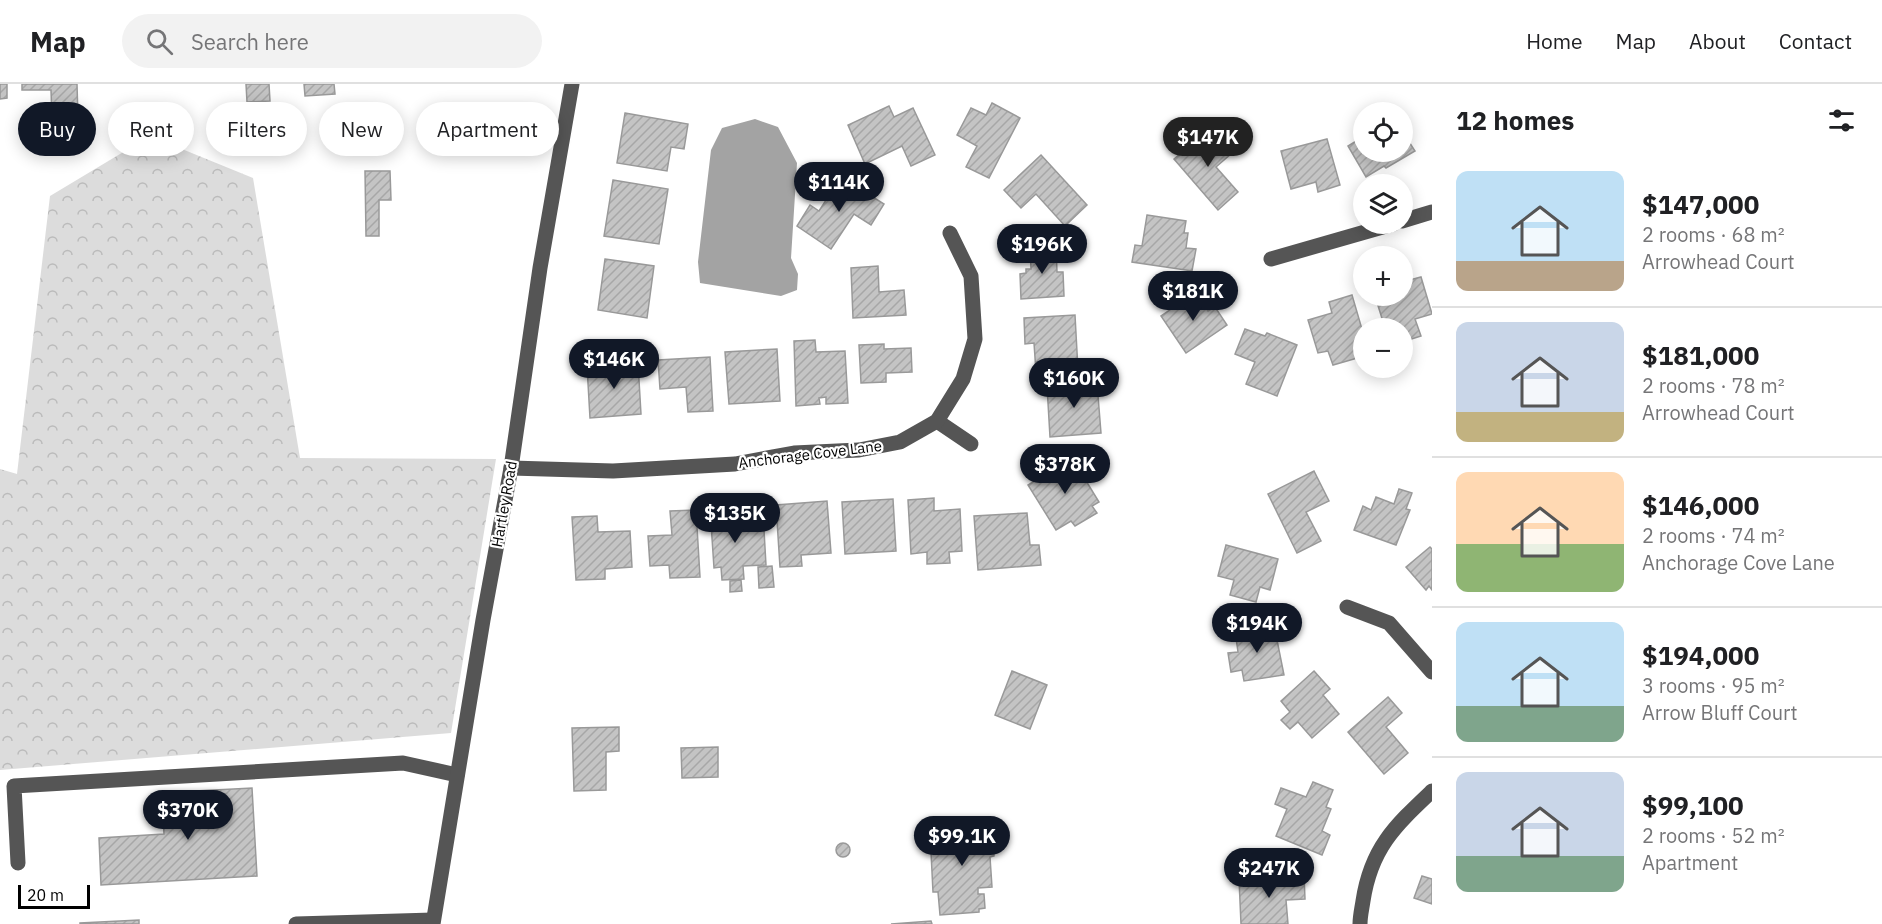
<!DOCTYPE html>
<html lang="en">
<head>
<meta charset="utf-8">
<style>
	body { margin:0; font-family:"IBM Plex Sans",sans-serif; background:#f2f2f2; color:#202124; height:100vh; display:flex; flex-direction:column; font-size:22px; white-space:nowrap }
	* { box-sizing:border-box; margin:0 }
	p { font-size:20px; color:#757577 }
	.icon { flex:none; width:33px; height:33px; fill:none; stroke:currentColor; stroke-width:2; stroke-linecap:round; stroke-linejoin:round }
	.map { position:relative; flex:1; overflow:hidden }
	.sheet { display:flex; flex-direction:column; background:#fff; width:450px }
	.sheet>* { flex:none }
	.top-card { position:absolute; left:18px; top:18px; width:570px; height:54px; display:flex; gap:12px }
	.buttons { position:absolute; left:1353px; top:18px; display:grid; gap:12px }
	.buttons a { display:grid; place-items:center; width:60px; height:60px; border-radius:50%; background:#fff; box-shadow:0 3px 15px #0003; font-size:30px }
	.scale { position:absolute; left:18px; bottom:15px; width:72px; box-sizing:border-box; padding-left:6px; border:3px solid #000; border-top:0; font-size:16px; line-height:21px; white-space:nowrap; color:#000; -webkit-text-stroke:4px #fff; paint-order:stroke }
	.price { position:absolute; translate:-50% -51px; padding:0 14px; border-radius:21px; background:#111827; color:#fff; font-size:20px; line-height:39px; filter:drop-shadow(0 2px 3px #0008) }
	.price::after { content:''; position:absolute; left:50%; top:36px; width:18px; height:14px; margin-left:-9px; background:inherit; clip-path:polygon(0 0,100% 0,50% 100%) }
	.price.active { background:#222; color:#fff }
	ul { padding:0; list-style:none }
	li { display:flex; align-items:center; gap:18px; height:150px; padding:0 24px }
	li+li { border-top:2px solid #e0e0e0 }
	li span { display:grid; place-items:center; flex:none; width:168px; height:120px; border-radius:12px; color:#555 }
	li>.icon { margin-inline-start:auto }
	span .icon { width:72px; height:72px; fill:#fffc; stroke-width:1 }
	li b { font-size:26px }
	h2 { display:flex; justify-content:space-between; align-items:center; height:72px; padding:0 24px; font-size:26px }
	.chip { padding:0 21px; border-radius:27px; background:#fff; box-shadow:0 3px 15px #0003; font-size:21px; line-height:54px }
	.chip.active { background:#111827; color:#fff }
	header { display:flex; align-items:center; gap:36px; box-sizing:border-box; height:84px; padding:0 30px; background:#fff; border-bottom:2px solid #e0e0e0 }
	header strong { font-size:28px }
	nav { display:flex; gap:33px; margin-inline-start:auto; font-size:21px }
	.search { width:420px; height:54px; background:#f2f2f2; display:flex; align-items:center; gap:15px; box-sizing:border-box; padding:0 21px; border-radius:33px; color:#757577; font-size:22px }
	main { display:flex; flex:1; min-height:0 }
	.map>svg:first-child { display:block }
</style>
</head>
<body>
<header>
<strong>Map</strong>
<div class="search"><svg class="icon" aria-label="search" viewBox="0 0 24 24"><circle cx="10" cy="10" r="6"/><path d="M15 15l6 6"/></svg>Search here</div>
<nav><a>Home</a><a>Map</a><a>About</a><a>Contact</a></nav>
</header>
<main>
<div class="map">
<svg width="1432" height="840" viewBox="0 0 1432 840">
	<defs>
		<pattern id="forest-crowns" width="20" height="18" patternUnits="userSpaceOnUse" patternTransform="scale(1.5)"><rect width="20" height="18" fill="#dcdcdc"/><path d="M2 6a3 3 0 1 1 6 0M12 15a3 3 0 1 1 6 0" fill="none" stroke="#bbb"/></pattern>
		<pattern id="building-hatch" width="6" height="6" patternUnits="userSpaceOnUse" patternTransform="scale(1.5)"><rect width="6" height="6" fill="#c4c4c4"/><path d="M-1 1l2-2M0 6l6-6M5 7l2-2" fill="none" stroke="#a7a7a7"/></pattern>
	</defs>
	<rect width="100%" height="100%" fill="#fff"/>
	<!-- forest -->
	<path fill="url(#forest-crowns)" d="M 150,52 L 253,94 L 300,374 L 496,375 L 451,649 L 0,686 L 0,385 L 17,390 L 50,112 Z"/>
	<!-- water -->
	<path fill="#a3a3a3" d="M 755,35 L 778,43 L 797,79 L 791,174 L 798,190 L 797,206 L 781,212 L 700,199 L 698,178 L 711,66 L 722,44 Z"/>
	<!-- building -->
	<g fill="url(#building-hatch)" stroke="#999" stroke-width="1.5">
		<path d="M 0,0 L 7,0 L 7,14 L 0,15 Z"/>
		<path d="M 22,0 L 77,0 L 78,34 L 52,34 L 51,6 L 22,6 Z"/>
		<path d="M 246,0 L 269,0 L 270,17 L 247,18 Z"/>
		<path d="M 304,0 L 334,0 L 335,10 L 305,12 Z"/>
		<path d="M 992,19 L 1020,34 L 989,94 L 966,83 L 977,62 L 957,51 L 971,24 L 986,31 Z"/>
		<path d="M 889,22 L 894,33 L 913,24 L 935,71 L 911,82 L 902,62 L 865,80 L 848,41 Z"/>
		<path d="M 625,29 L 688,40 L 684,65 L 671,63 L 667,87 L 617,79 Z"/>
		<path d="M 1209,45 L 1231,70 L 1216,83 L 1238,108 L 1218,126 L 1174,75 Z"/>
		<path d="M 1402,47 L 1415,67 L 1386,84 L 1384,82 L 1366,93 L 1348,62 L 1364,52 L 1364,68 L 1402,68 Z"/>
		<path d="M 1327,55 L 1340,101 L 1318,108 L 1316,98 L 1291,105 L 1281,67 Z"/>
		<path d="M 1041,71 L 1087,121 L 1065,142 L 1036,110 L 1021,124 L 1004,106 Z"/>
		<path d="M 365,87 L 390,87 L 391,116 L 379,116 L 379,152 L 366,152 Z"/>
		<path d="M 841,93 L 884,120 L 871,141 L 854,130 L 831,165 L 797,142 L 810,121 L 819,127 Z"/>
		<path d="M 613,96 L 668,105 L 659,160 L 604,152 Z"/>
		<path d="M 1147,131 L 1186,137 L 1184,149 L 1188,149 L 1186,164 L 1196,165 L 1192,187 L 1132,178 L 1135,161 L 1142,162 Z"/>
		<path d="M 1056,161 L 1057,188 L 1063,188 L 1064,212 L 1021,215 L 1020,190 L 1026,189 L 1026,185 L 1031,185 L 1030,162 Z"/>
		<path d="M 605,175 L 654,182 L 647,234 L 598,226 Z"/>
		<path d="M 878,182 L 879,208 L 904,206 L 906,231 L 853,234 L 851,184 Z"/>
		<path d="M 1421,193 L 1432,230 L 1415,235 L 1421,252 L 1402,258 L 1402,244 L 1394,244 L 1394,242 L 1385,244 L 1375,212 L 1402,212 L 1402,198 Z"/>
		<path d="M 1195,209 L 1208,227 L 1215,223 L 1227,241 L 1186,269 L 1161,232 Z"/>
		<path d="M 1352,211 L 1364,252 L 1364,256 L 1357,257 L 1361,273 L 1333,281 L 1328,267 L 1318,269 L 1308,236 L 1332,229 L 1329,218 Z"/>
		<path d="M 1075,231 L 1078,286 L 1036,288 L 1034,259 L 1025,260 L 1024,234 Z"/>
		<path d="M 1245,245 L 1265,252 L 1267,249 L 1297,261 L 1277,312 L 1246,300 L 1255,278 L 1235,270 Z"/>
		<path d="M 815,256 L 816,268 L 845,267 L 848,319 L 826,320 L 826,313 L 819,314 L 820,320 L 796,322 L 794,257 Z"/>
		<path d="M 884,260 L 884,265 L 911,264 L 912,288 L 886,289 L 886,298 L 861,299 L 859,261 Z"/>
		<path d="M 777,265 L 780,317 L 729,320 L 725,268 Z"/>
		<path d="M 710,273 L 713,327 L 688,328 L 686,303 L 660,305 L 658,276 Z"/>
		<path d="M 638,279 L 641,330 L 590,334 L 587,282 Z"/>
		<path d="M 1090,297 L 1090,299 L 1097,299 L 1101,349 L 1050,353 L 1047,302 Z"/>
		<path d="M 1072,374 L 1099,418 L 1092,422 L 1097,429 L 1075,442 L 1071,437 L 1056,446 L 1028,401 Z"/>
		<path d="M 1314,387 L 1329,417 L 1306,428 L 1321,457 L 1297,469 L 1268,410 Z"/>
		<path d="M 1399,405 L 1412,409 L 1406,425 L 1410,426 L 1396,461 L 1354,446 L 1363,422 L 1371,426 L 1376,413 L 1394,420 Z"/>
		<path d="M 934,414 L 934,427 L 960,425 L 962,467 L 949,468 L 950,479 L 927,480 L 927,468 L 911,470 L 908,416 Z"/>
		<path d="M 893,415 L 896,467 L 845,470 L 842,418 Z"/>
		<path d="M 827,417 L 831,469 L 801,471 L 802,482 L 780,483 L 776,421 Z"/>
		<path d="M 737,422 L 738,448 L 764,446 L 766,481 L 743,482 L 744,495 L 722,496 L 721,483 L 714,484 L 710,424 Z"/>
		<path d="M 696,426 L 700,493 L 670,494 L 669,481 L 650,482 L 648,452 L 672,451 L 670,427 Z"/>
		<path d="M 1027,429 L 1030,461 L 1039,461 L 1041,481 L 978,486 L 974,432 Z"/>
		<path d="M 597,432 L 598,448 L 630,447 L 632,483 L 605,485 L 605,495 L 576,496 L 572,433 Z"/>
		<path d="M 1226,461 L 1278,475 L 1270,506 L 1260,503 L 1256,518 L 1230,511 L 1234,496 L 1218,492 Z"/>
		<path d="M 1430,463 L 1432,465 L 1432,506 L 1429,502 L 1426,506 L 1406,483 Z"/>
		<path d="M 772,482 L 774,503 L 759,504 L 758,483 Z"/>
		<path d="M 741,496 L 742,507 L 730,508 L 730,497 Z"/>
		<path d="M 1274,541 L 1284,591 L 1244,597 L 1242,586 L 1231,588 L 1228,569 L 1238,568 L 1235,547 Z"/>
		<path d="M 1012,587 L 1047,601 L 1030,645 L 995,631 Z"/>
		<path d="M 1314,587 L 1330,605 L 1323,611 L 1339,630 L 1312,654 L 1298,638 L 1290,645 L 1281,636 L 1290,628 L 1281,617 Z"/>
		<path d="M 1388,613 L 1402,629 L 1386,643 L 1408,669 L 1384,690 L 1348,648 Z"/>
		<path d="M 619,643 L 619,667 L 606,668 L 606,706 L 574,707 L 572,644 Z"/>
		<path d="M 718,663 L 718,693 L 682,694 L 681,664 Z"/>
		<path d="M 1313,698 L 1333,706 L 1326,723 L 1331,725 L 1322,747 L 1330,751 L 1322,771 L 1276,752 L 1287,725 L 1275,720 L 1281,704 L 1306,713 Z"/>
		<path d="M 252,704 L 257,792 L 101,801 L 99,754 L 164,750 L 163,730 L 158,730 L 157,709 Z"/>
		<path d="M 992,740 L 994,772 L 990,773 L 992,803 L 978,804 L 978,810 L 984,810 L 985,824 L 979,825 L 979,828 L 940,831 L 938,808 L 933,808 L 931,768 L 935,768 L 934,744 Z"/>
		<circle cx="843" cy="766" r="7"/>
		<path d="M 1304,791 L 1305,815 L 1286,816 L 1288,840 L 1241,840 L 1239,795 Z"/>
		<path d="M 1422,792 L 1432,795 L 1432,820 L 1414,814 Z"/>
		<path d="M 139,836 L 139,840 L 80,840 L 80,839 Z"/>
		<path d="M 931,837 L 932,840 L 891,840 Z"/>
	</g>
	<g fill="none" stroke-linecap="round" stroke-linejoin="round">
		<!-- minor -->
		<g stroke="#555" stroke-width="15">
			<path d="M 1402,137 L 1432,128"/>
			<path d="M 1271,175 L 1393,140"/>
			<path d="M 937,337 L 971,360"/>
			<path d="M 511,384 L 613,387 L 735,380 L 794,369 L 859,366 L 900,358 L 937,337 L 963,295 L 975,255 L 971,192 L 950,149"/>
			<path d="M 1347,523 L 1389,539 L 1432,588"/>
			<path d="M 18,779 L 14,702 L 403,679 L 457,691"/>
			<path d="M 296,840 L 433,836"/>
			<path d="M 433,840 L 483,536 L 511,384 L 540,184 L 572,0"/>
			<path d="M 1360,840 C 1360,832 1362,824 1363,817 C 1371,764 1395,742 1432,707"/>
		</g>
	</g>
	<g text-anchor="middle" dominant-baseline="central" stroke-width="4.5" stroke-linejoin="round" paint-order="stroke">
		<!-- street labels -->
		<g font-size="15" fill="#000" stroke="#fff">
			<text transform="translate(810 370) rotate(-7)">Anchorage Cove Lane</text>
			<text transform="translate(504 420) rotate(-80)">Hartley Road</text>
		</g>
	</g>
</svg>
<div class="buttons">
<a><svg class="icon" aria-label="locate" viewBox="0 0 24 24"><circle cx="12" cy="12" r="6"/><path d="M12 2v4M12 18v4M2 12h4M18 12h4"/></svg></a>
<a><svg class="icon" aria-label="layers" viewBox="0 0 24 24"><path d="M12 4l9 5-9 5-9-5zM3 14l9 5 9-5"/></svg></a>
<a>+</a>
<a>−</a>
</div>
<div class="scale">20 m</div>
<b class="price active" style="left:1208px;top:84px">$147K</b>
<b class="price" style="left:839px;top:129px">$114K</b>
<b class="price" style="left:1042px;top:191px">$196K</b>
<b class="price" style="left:1193px;top:238px">$181K</b>
<b class="price" style="left:614px;top:306px">$146K</b>
<b class="price" style="left:1074px;top:325px">$160K</b>
<b class="price" style="left:1065px;top:411px">$378K</b>
<b class="price" style="left:735px;top:460px">$135K</b>
<b class="price" style="left:1257px;top:570px">$194K</b>
<b class="price" style="left:188px;top:757px">$370K</b>
<b class="price" style="left:962px;top:783px">$99.1K</b>
<b class="price" style="left:1269px;top:815px">$247K</b>
<div class="top-card">
<a class="chip active">Buy</a>
<a class="chip">Rent</a>
<a class="chip">Filters</a>
<a class="chip">New</a>
<a class="chip">Apartment</a>
</div>
</div>
<section class="sheet">
<h2>12 homes<svg class="icon" aria-label="filters" viewBox="0 0 24 24"><path d="M4 7h16M4 17h16"/><circle cx="9" cy="7" r="2"/><circle cx="15" cy="17" r="2"/></svg></h2>
<ul>
<li><span style="background:linear-gradient(#bfe0f5 75%,#b9a48a 0)"><svg class="icon" aria-label="home" viewBox="0 0 24 24"><path d="M3 11l9-7 9 7M6 9v11h12V9"/></svg></span><div><b>$147,000</b><p>2 rooms · 68 m²</p><p>Arrowhead Court</p></div></li>
<li><span style="background:linear-gradient(#c9d6e8 75%,#c2b280 0)"><svg class="icon" aria-label="home" viewBox="0 0 24 24"><path d="M3 11l9-7 9 7M6 9v11h12V9"/></svg></span><div><b>$181,000</b><p>2 rooms · 78 m²</p><p>Arrowhead Court</p></div></li>
<li><span style="background:linear-gradient(#ffd9b3 60%,#8fb573 0)"><svg class="icon" aria-label="home" viewBox="0 0 24 24"><path d="M3 11l9-7 9 7M6 9v11h12V9"/></svg></span><div><b>$146,000</b><p>2 rooms · 74 m²</p><p>Anchorage Cove Lane</p></div></li>
<li><span style="background:linear-gradient(#bfe0f5 70%,#7fa58c 0)"><svg class="icon" aria-label="home" viewBox="0 0 24 24"><path d="M3 11l9-7 9 7M6 9v11h12V9"/></svg></span><div><b>$194,000</b><p>3 rooms · 95 m²</p><p>Arrow Bluff Court</p></div></li>
<li><span style="background:linear-gradient(#c9d6e8 70%,#7fa58c 0)"><svg class="icon" aria-label="home" viewBox="0 0 24 24"><path d="M3 11l9-7 9 7M6 9v11h12V9"/></svg></span><div><b>$99,100</b><p>2 rooms · 52 m²</p><p>Apartment</p></div></li>
</ul>
</section>
</main>
</body>
</html>
